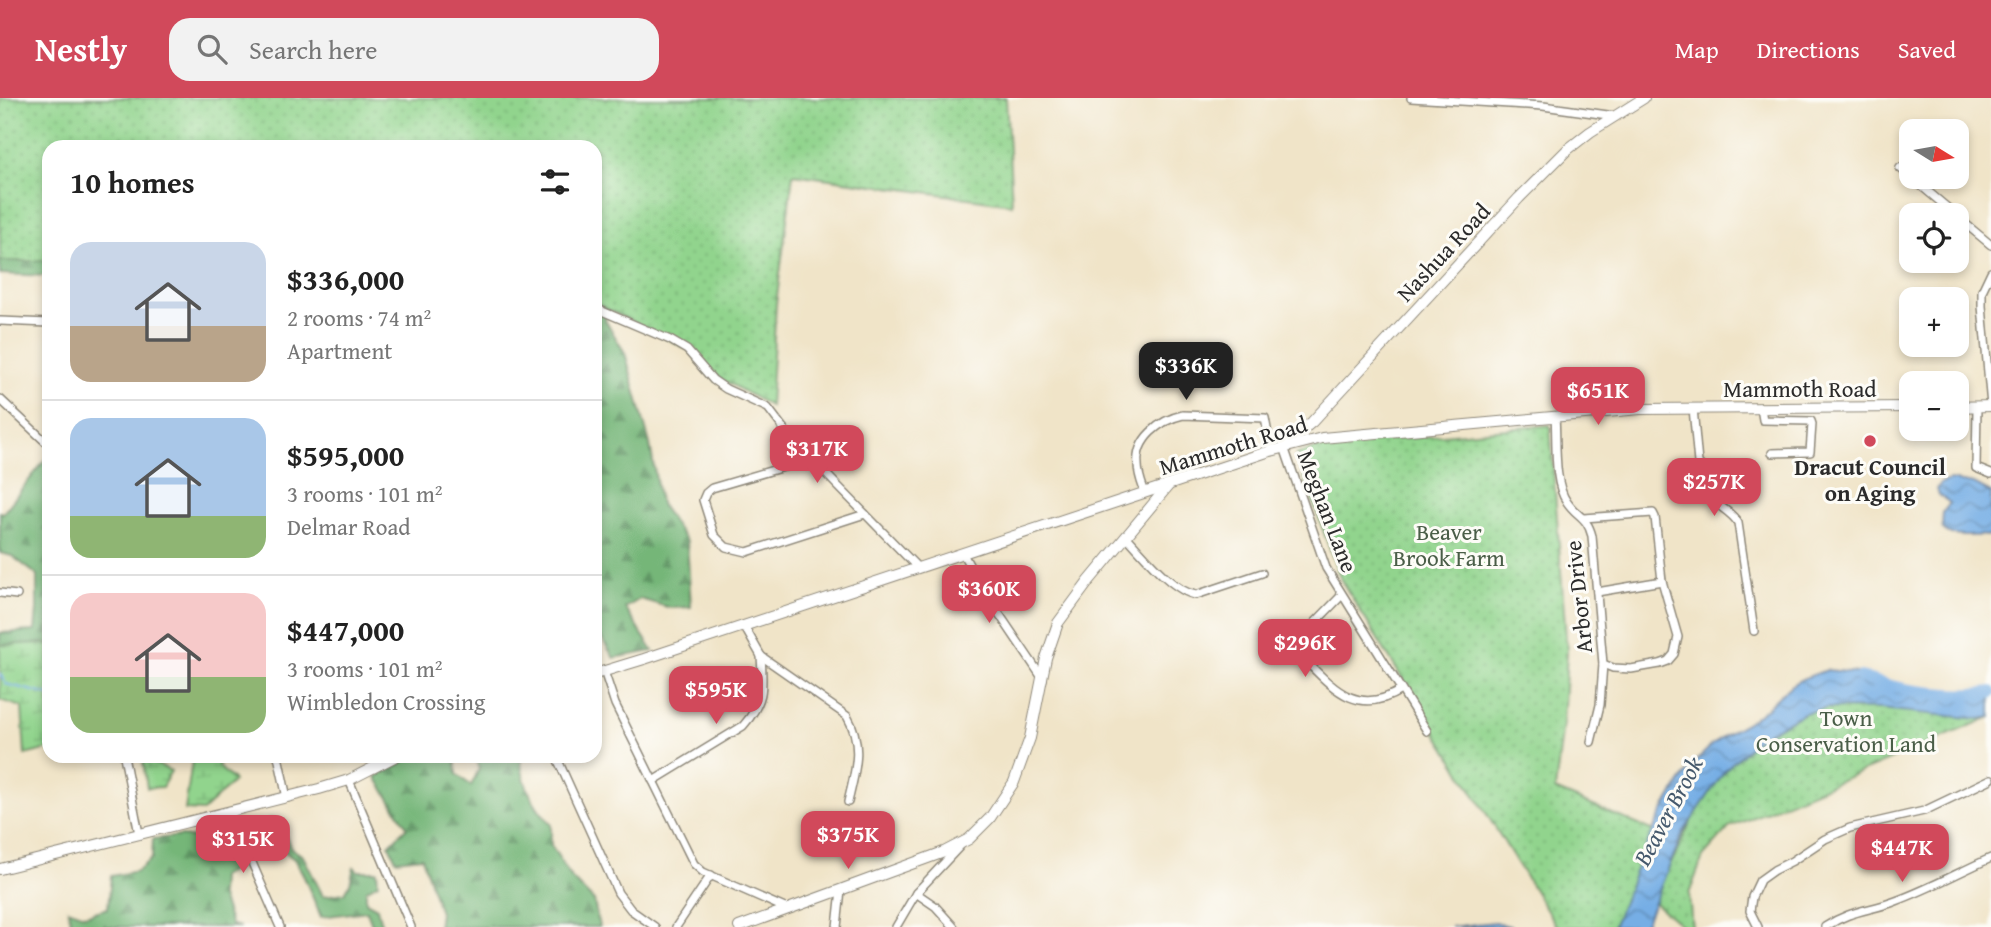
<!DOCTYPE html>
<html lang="en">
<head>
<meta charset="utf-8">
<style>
	body { margin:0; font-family:"Gentium Book Plus",serif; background:#f2f2f2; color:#222; height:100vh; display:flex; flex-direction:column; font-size:26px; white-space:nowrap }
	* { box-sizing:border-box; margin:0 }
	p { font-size:23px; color:#767676 }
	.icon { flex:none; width:38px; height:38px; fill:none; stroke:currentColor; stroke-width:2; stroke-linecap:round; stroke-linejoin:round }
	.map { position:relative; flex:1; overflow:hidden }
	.sheet { position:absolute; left:42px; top:42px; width:560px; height:623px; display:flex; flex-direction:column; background:#fff; border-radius:21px; box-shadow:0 4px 10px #0003 }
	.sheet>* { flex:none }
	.needle { width:46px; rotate:101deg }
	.controls { position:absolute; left:1899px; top:21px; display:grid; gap:14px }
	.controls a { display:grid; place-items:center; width:70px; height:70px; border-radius:14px; background:#fff; box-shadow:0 4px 10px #0003; font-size:35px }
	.price { position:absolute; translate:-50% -60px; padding:0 16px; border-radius:14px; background:#d1495b; color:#fff; font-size:23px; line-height:46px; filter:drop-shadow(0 2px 4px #0008) }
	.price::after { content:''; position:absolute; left:50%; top:42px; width:21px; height:16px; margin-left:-10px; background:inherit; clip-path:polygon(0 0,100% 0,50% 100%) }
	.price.current { background:#222; color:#fff }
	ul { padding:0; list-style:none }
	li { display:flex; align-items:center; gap:21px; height:175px; padding:0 28px }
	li+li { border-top:2px solid #e0e0e0 }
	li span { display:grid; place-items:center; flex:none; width:196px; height:140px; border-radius:21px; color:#555 }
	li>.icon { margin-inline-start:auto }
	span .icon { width:84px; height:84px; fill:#fffc; stroke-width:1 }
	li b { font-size:30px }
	h2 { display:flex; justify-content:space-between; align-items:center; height:84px; padding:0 28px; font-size:30px }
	header { display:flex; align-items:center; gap:42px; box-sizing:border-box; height:98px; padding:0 35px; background:#d1495b; color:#fff }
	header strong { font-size:33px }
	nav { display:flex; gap:38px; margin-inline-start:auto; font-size:24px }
	.search { width:490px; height:63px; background:#f2f2f2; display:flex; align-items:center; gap:18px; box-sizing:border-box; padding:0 24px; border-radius:21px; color:#767676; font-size:26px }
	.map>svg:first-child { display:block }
</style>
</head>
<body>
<header>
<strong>Nestly</strong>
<div class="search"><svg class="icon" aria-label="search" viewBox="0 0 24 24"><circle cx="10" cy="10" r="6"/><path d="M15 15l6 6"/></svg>Search here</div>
<nav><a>Map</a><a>Directions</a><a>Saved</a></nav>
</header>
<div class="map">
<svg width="1991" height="829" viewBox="0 0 1991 829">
	<defs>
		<pattern id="forest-firs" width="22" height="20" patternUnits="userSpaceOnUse" patternTransform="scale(1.75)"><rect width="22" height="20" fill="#74b678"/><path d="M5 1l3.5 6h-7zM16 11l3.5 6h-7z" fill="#5f9463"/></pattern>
		<pattern id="wetland-marsh" width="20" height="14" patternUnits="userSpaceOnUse" patternTransform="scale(1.75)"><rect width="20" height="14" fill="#91d48d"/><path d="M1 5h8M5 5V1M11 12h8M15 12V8" fill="none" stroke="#7db67a"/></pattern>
		<pattern id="park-dots" width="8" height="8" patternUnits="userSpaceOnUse" patternTransform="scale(1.75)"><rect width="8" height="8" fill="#91d48d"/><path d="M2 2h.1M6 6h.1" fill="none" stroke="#7db67a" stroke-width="1.8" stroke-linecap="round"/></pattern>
		<pattern id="water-waves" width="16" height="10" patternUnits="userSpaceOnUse" patternTransform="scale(1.75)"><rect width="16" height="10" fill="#76aee5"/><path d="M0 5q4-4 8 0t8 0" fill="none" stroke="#618eba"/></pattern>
	</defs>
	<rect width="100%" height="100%" fill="#fdfcf7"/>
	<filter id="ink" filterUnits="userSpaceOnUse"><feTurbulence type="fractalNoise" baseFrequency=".0143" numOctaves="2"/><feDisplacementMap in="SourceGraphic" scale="14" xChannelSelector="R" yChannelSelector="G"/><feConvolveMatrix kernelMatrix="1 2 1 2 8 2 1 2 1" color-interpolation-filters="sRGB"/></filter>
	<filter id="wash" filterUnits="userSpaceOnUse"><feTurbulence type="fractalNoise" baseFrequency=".00686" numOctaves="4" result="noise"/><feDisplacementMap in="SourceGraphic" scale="28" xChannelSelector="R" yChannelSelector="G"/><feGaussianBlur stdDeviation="1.57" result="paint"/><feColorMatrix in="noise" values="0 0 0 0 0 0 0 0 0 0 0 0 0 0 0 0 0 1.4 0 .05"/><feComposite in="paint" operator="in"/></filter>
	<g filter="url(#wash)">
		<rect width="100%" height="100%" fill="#f0e4c8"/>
		<!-- forest -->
		<g fill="url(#forest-firs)" stroke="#507052" stroke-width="2">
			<path d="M 0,163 L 49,163 L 49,178 L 0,176 Z"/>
			<path d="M 595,205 L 609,213 L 605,222 L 625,255 L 650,346 L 660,406 L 687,444 L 691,509 L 671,510 L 640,501 L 625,510 L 653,553 L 614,560 L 595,530 Z"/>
			<path d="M 49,357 L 49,548 L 44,545 L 0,547 L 0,535 L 35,533 L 37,512 L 37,477 L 12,458 L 0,455 L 0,414 L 3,415 Z"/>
			<path d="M 414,658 L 455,658 L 457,676 L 471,688 L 479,671 L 476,658 L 520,658 C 523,686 532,706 551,726 L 551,747 L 572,781 L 594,803 L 599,829 L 438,829 L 440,815 L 422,759 L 396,762 L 389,747 L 407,729 L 376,679 Z"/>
			<path d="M 269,721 L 277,721 L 291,750 L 303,758 L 323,798 L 345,795 L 350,786 L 354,769 L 358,773 L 377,773 L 378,785 L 366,792 L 366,804 L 377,810 L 382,829 L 373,829 L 367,813 L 321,819 L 302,774 L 294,761 L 275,747 Z"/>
			<path d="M 182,738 L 206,742 L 212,754 L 239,742 L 247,764 L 221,779 L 220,796 L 231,827 L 240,829 L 71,829 L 68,811 L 85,817 L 108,810 L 111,778 L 137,773 L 152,760 L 153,741 Z"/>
		</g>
		<!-- wetland -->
		<g fill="url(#wetland-marsh)" stroke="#5e805c" stroke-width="2">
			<path d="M 44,545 L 49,548 L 49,651 L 25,657 L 22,609 L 0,602 L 0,547 Z"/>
			<path d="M 142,658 L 153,658 L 152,664 L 171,673 L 162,689 L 147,690 Z"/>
			<path d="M 188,658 L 221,658 L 218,668 L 234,683 L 203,713 L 185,712 L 192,663 Z"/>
		</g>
		<!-- park -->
		<g fill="url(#park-dots)" stroke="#5e805c" stroke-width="2">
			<path d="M 0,0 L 1006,0 L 1012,106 L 793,76 L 776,206 L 770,308 L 718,279 L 688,251 L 595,205 L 595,49 L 49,49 L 49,163 L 0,163 Z"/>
			<path d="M 1550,327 L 1567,553 L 1563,626 L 1555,692 L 1675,742 L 1628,829 L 1557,829 L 1341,482 L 1296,357 L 1324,348 Z"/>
			<path d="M 1834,587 L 1919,604 L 1991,598 L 1991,619 L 1730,729 L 1703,759 L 1689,796 L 1692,829 L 1683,829 L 1650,801 L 1676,756 L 1711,678 L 1758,630 Z"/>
		</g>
		<!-- water -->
		<g fill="url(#water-waves)" stroke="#506c88" stroke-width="2">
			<path d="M 1950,382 L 1974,386 L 1991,395 L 1991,438 C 1974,435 1956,444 1942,430 L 1943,414 L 1950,405 L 1939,397 L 1937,391 L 1941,385 Z"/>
			<path d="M 1827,572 L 1857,575 L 1897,595 L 1927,597 L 1991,594 L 1991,619 L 1979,621 L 1880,611 L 1828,610 L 1804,615 L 1760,639 L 1726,671 L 1683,735 L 1646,824 L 1641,829 L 1613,829 C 1638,768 1662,693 1712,647 C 1727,634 1745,627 1761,615 C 1771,607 1778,598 1788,590 C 1799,580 1814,577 1827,572 Z"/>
			<path d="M 1495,824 L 1513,829 L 1450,829 Z"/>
		</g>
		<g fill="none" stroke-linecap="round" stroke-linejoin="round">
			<!-- stream -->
			<path stroke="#76aee5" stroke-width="2" d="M 0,576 L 6,586 L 49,597"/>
			<!-- river -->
			<path stroke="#76aee5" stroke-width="12" d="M 1861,579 C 1896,592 1954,601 1991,594"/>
		</g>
	</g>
	<g filter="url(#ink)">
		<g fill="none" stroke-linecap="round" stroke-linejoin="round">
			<!-- street casing -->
			<g stroke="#8e887a" stroke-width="10">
				<g id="street">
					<path d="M 1411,0 L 1543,8 L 1615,18"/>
					<path d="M 1900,70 L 1956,117"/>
					<path d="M 1956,118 L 1991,147"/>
					<path d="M 595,210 L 670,242 L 687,252 L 713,282 L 726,291 L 768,310 L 790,339 L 918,470"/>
					<path d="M 0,223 L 49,225"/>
					<path d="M 0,301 L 49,347"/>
					<path d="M 1977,308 L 1976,370 L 1991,376"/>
					<path d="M 1991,308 L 1982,208 L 1982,193 L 1991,174"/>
					<path d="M 1693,310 L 1698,365 L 1711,379 C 1712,386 1709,390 1710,396 C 1713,407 1732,413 1738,425 L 1754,533"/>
					<path d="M 1761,310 L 1763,322 L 1811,323 L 1812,326 L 1810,354 L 1772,355"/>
					<path d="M 1555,318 C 1557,342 1553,385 1567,404 C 1577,419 1587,418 1592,438 L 1603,566 L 1600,607 L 1591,644"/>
					<path d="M 1284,349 L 1326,470 L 1427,633"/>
					<path d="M 811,361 L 712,390 L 706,395 L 703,402 L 714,437 L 726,449 L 747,454 L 865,416"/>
					<path d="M 1145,395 C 1142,386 1138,377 1138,367 C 1135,341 1160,322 1183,317 L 1265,320 L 1271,352"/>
					<path d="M 1584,420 L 1653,415 L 1655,419 L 1662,483 L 1678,539 L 1674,556 L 1668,563 L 1660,566 L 1631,571 L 1613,570 L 1603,566"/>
					<path d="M 1127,439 C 1144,457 1172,493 1196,497 L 1262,475"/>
					<path d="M 963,456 L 985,495 L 1043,581"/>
					<path d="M 1597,494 L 1662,483"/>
					<path d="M 0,495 L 17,497"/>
					<path d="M 1341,498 L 1301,539 L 1298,555 C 1330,586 1354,621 1401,592"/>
					<path d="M 744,528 L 761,558 L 847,618 C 864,647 855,674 848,704"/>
					<path d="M 604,573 L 615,606 L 694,766 L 703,774 L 787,811"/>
					<path d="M 124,658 L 139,736"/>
					<path d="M 278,658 L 287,700"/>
					<path d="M 556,658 L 618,795 L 631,812 L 655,829"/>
					<path d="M 349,682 L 411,829"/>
					<path d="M 653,683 L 743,628 C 765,603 763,590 761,558"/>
					<path d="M 230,714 L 280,829"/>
					<path d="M 916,795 L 935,808 L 954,829"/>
					<path d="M 676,829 L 711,777"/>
					<path d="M 837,829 L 841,792"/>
					<path d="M 896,829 L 916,795 L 960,748"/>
					<path d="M 1758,829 L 1750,813 L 1752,799 L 1760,782 L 1774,772 L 1792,763 L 1825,741 L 1850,730 L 1924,713 L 1991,681"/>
					<path d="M 1825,829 C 1850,812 1870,813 1896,803 C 1929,791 1959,774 1991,760"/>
				</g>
			</g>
			<!-- secondary casing -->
			<g stroke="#8e887a" stroke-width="12">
				<g id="secondary">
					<path d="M 1956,309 L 1991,308"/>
					<path d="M 1286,346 L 1312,324 L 1519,100 L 1567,52 L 1590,34 L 1644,0"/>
					<path d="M 595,576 L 644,561 L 1267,354 L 1322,340 L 1640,311 L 1911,309"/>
					<path d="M 0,771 L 319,691 L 349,682 L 396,658"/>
					<path d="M 739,829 L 944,754 L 969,741 L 990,720 L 1014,684 L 1030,640 L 1046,560 L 1058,525 L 1089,483 L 1168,388"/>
				</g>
			</g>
			<!-- street -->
			<use href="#street" stroke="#fff" stroke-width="7"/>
			<!-- secondary -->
			<use href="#secondary" stroke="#fff" stroke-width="10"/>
		</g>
	</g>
	<!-- markers -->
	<circle fill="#d1495b" stroke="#fdfcf7" stroke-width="2.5" cx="1870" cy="343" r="7"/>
	<g text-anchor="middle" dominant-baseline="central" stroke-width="6" stroke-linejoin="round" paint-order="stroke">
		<!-- street labels -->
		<g font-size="23" fill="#2b2b2b" stroke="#fdfcf7">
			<text transform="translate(1443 154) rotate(-47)">Nashua Road</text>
			<text x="1800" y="290">Mammoth Road</text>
			<text transform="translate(1233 347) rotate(-17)">Mammoth Road</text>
			<text transform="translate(1328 413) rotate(69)">Meghan Lane</text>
			<text transform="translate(1578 499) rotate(-96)">Arbor Drive</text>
		</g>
		<!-- poi labels -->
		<g font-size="23" font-weight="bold" fill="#2b2b2b" stroke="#fdfcf7">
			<text x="1870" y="368">Dracut Council<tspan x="1870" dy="26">on Aging</tspan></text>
		</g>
		<!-- park labels -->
		<g font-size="23" fill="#4a5e48" stroke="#fdfcf7">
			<text x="1449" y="433">Beaver<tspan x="1449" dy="26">Brook Farm</tspan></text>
			<text x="1846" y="619">Town<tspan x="1846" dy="26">Conservation Land</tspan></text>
		</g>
		<!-- water labels -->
		<g font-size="24" font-style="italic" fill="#45596c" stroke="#fdfcf7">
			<text transform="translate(1668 713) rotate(-62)">Beaver Brook</text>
		</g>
	</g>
</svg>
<div class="controls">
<a><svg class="needle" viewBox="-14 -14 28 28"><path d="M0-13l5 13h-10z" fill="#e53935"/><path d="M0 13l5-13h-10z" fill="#767676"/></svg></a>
<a><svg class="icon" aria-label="locate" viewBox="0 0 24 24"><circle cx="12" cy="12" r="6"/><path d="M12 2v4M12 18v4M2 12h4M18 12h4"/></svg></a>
<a>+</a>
<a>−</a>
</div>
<b class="price current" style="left:1186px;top:304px">$336K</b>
<b class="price" style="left:1598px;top:329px">$651K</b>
<b class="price" style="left:817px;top:387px">$317K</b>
<b class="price" style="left:1714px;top:420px">$257K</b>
<b class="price" style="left:989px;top:527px">$360K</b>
<b class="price" style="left:1305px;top:581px">$296K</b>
<b class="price" style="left:716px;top:628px">$595K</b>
<b class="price" style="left:848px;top:773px">$375K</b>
<b class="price" style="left:243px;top:777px">$315K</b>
<b class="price" style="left:1902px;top:786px">$447K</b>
<section class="sheet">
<h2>10 homes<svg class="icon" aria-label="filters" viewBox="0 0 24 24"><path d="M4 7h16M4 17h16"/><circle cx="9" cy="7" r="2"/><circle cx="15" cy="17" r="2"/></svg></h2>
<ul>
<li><span style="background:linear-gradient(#c9d6e8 60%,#b9a48a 0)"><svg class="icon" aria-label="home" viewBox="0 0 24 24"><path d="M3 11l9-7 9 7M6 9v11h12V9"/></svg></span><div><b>$336,000</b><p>2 rooms · 74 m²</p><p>Apartment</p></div></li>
<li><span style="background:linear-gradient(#a9c7e8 70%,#8fb573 0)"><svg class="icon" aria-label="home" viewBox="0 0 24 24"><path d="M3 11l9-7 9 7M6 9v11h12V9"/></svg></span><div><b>$595,000</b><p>3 rooms · 101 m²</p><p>Delmar Road</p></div></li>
<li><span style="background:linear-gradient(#f6c9c9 60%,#8fb573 0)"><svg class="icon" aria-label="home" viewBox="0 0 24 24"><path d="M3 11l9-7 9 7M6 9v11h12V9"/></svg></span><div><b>$447,000</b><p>3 rooms · 101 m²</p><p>Wimbledon Crossing</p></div></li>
</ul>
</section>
</div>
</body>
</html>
